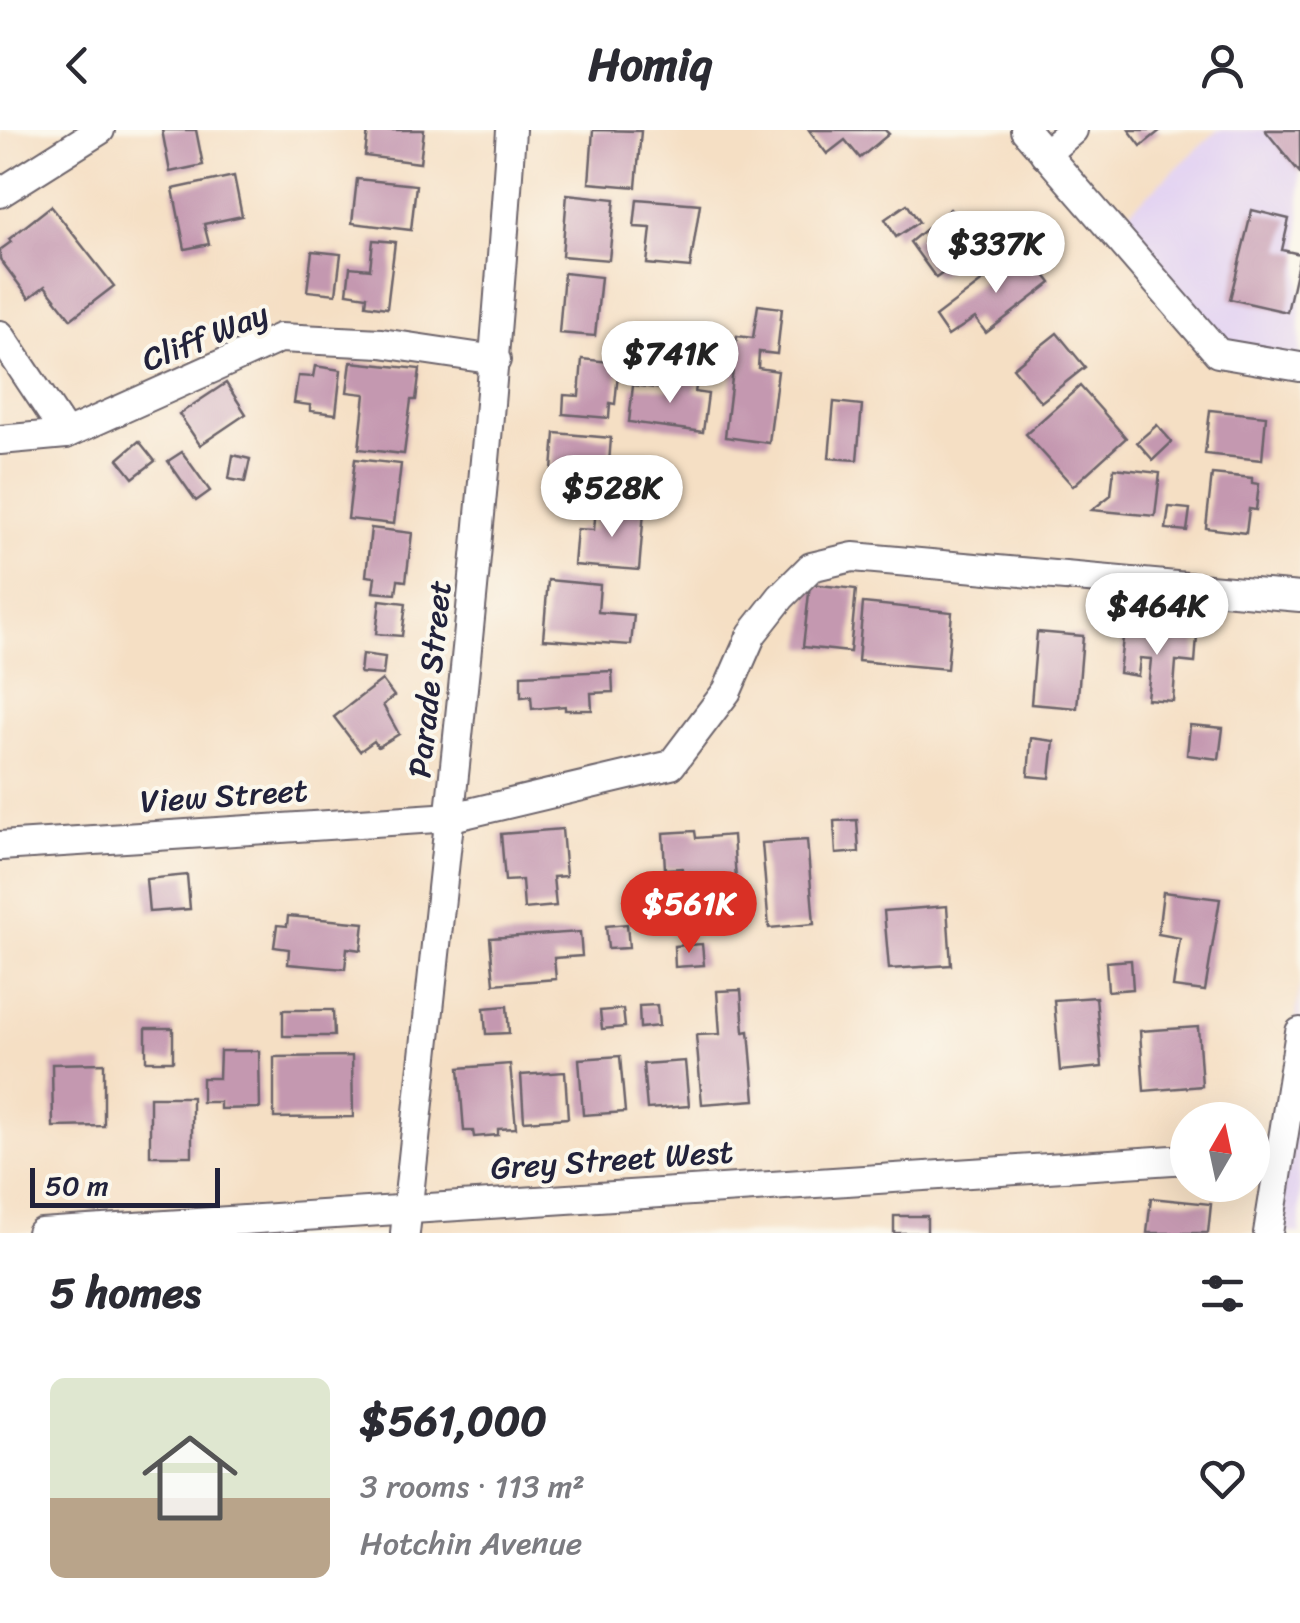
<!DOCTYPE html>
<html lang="en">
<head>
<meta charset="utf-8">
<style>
	body { margin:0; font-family:Sriracha,sans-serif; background:#f2f2f3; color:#2b2b33; height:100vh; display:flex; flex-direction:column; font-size:38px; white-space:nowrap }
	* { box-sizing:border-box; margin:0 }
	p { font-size:32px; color:#7c7c81 }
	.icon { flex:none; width:55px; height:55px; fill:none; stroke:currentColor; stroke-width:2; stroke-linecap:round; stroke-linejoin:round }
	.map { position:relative; height:1103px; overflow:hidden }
	.details { display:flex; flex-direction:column; background:#fff; flex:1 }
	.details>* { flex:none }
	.needle { width:65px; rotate:9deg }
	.fabs { position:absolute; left:1170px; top:972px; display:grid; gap:20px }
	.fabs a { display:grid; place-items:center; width:100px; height:100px; border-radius:50%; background:#fff; box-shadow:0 10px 40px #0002; font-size:50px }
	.scale { position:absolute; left:30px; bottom:25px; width:190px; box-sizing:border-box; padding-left:10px; border:5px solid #22223b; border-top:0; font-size:28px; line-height:35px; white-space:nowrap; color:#22223b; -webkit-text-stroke:8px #fbf7ec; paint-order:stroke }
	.price { position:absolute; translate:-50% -85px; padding:0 22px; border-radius:35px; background:#fff; color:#222; font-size:32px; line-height:65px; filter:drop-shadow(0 2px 5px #0008) }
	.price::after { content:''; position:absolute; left:50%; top:60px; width:30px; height:22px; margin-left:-15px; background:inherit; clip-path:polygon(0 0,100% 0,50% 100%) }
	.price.selected { background:#d93025; color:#fff }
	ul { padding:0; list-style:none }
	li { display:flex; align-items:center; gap:30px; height:250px; padding:0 50px }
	li span { display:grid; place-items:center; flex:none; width:280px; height:200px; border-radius:15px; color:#555 }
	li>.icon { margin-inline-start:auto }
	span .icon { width:120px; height:120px; fill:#fffc; stroke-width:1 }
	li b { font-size:42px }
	h2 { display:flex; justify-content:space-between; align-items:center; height:120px; padding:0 50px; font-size:42px }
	header { display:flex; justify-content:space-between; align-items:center; height:130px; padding:0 50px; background:#fff; font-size:45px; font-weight:700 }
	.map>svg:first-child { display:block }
</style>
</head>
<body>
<header><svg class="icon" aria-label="back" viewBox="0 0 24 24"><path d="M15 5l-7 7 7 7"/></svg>Homiq<svg class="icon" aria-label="person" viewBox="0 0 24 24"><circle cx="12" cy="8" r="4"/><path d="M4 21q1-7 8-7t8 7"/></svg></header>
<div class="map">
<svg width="1300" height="1103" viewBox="0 0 1300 1103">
	<rect width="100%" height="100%" fill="#fbf7ec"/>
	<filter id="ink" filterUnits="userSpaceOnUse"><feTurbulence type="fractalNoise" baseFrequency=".01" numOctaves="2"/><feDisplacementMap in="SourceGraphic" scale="20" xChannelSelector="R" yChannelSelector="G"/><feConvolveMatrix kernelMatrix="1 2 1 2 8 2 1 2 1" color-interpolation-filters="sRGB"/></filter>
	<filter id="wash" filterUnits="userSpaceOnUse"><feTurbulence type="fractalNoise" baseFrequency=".0048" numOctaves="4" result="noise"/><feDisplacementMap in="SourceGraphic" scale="40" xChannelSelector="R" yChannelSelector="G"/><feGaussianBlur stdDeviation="2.25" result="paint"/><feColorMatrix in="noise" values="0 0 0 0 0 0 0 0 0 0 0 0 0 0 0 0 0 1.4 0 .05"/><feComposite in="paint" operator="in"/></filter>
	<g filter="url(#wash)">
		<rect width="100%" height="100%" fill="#f5dfc4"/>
		<!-- built -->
		<g fill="#e3d3f2">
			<path d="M 1218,0 L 1300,0 L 1300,237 L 1218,223 L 1110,99 Z"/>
			<path d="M 1300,852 L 1300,1103 L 1268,1103 L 1281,1023 Z"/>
		</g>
		<g id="blocks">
			<!-- building -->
			<g fill="#c498b0">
				<path d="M 162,0 L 196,0 L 203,35 L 170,42 Z"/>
				<path d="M 368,0 L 424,0 L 420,33 L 365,26 Z"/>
				<path d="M 593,0 L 641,1 L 636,57 L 589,53 Z"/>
				<path d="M 809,0 L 885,0 L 889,4 L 860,28 L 845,10 L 827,24 Z"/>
				<path d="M 1129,0 L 1161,0 L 1141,16 Z"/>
				<path d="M 1265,0 L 1300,0 L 1300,43 Z"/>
				<path d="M 234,46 L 242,86 L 204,94 L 209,114 L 185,119 L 173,59 Z"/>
				<path d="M 357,49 L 416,55 L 411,100 L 352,93 Z"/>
				<path d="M 567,64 L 615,69 L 609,130 L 562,126 Z"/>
				<path d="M 637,69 L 700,74 L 690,138 L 647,134 L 651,98 L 634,97 Z"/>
				<path d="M 907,74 L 919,92 L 896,107 L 885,89 Z"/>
				<path d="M 51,76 L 114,156 L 71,189 L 45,156 L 29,168 L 0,129 L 0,120 L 11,112 L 9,109 Z"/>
				<path d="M 950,79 L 964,96 L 949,107 L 964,128 L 936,148 L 910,112 Z"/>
				<path d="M 1252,80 L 1289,89 L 1282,120 L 1300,124 L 1287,182 L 1230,169 Z"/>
				<path d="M 373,110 L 395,112 L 387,178 L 366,175 L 367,166 L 347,163 L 350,137 L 370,139 Z"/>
				<path d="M 1025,119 L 1051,153 L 986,203 L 975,188 L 948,206 L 935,187 Z"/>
				<path d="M 312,121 L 341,124 L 336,164 L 307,161 Z"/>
				<path d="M 564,143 L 601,147 L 595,206 L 559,203 Z"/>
				<path d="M 758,175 L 782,178 L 777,224 L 759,222 L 758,238 L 778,241 L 769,313 L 725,307 L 737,206 L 753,208 Z"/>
				<path d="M 1057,203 L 1085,237 L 1041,272 L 1013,238 Z"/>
				<path d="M 582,229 L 619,233 L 615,274 L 610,273 L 609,288 L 563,284 L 564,265 L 579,266 Z"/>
				<path d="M 351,232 L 420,239 L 416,270 L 411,270 L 404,324 L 359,319 L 365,264 L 347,262 Z"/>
				<path d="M 315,236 L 341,240 L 336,284 L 310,281 L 310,275 L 294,273 L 298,246 L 313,247 Z"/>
				<path d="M 672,249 L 697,252 L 695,262 L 708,264 L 703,302 L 629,292 L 633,255 L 671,260 Z"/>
				<path d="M 226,253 L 246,284 L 200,315 L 179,284 Z"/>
				<path d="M 1080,256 L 1126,308 L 1073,356 L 1026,304 Z"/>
				<path d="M 834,272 L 862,275 L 857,330 L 829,328 Z"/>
				<path d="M 1210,280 L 1266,286 L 1262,330 L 1205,324 Z"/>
				<path d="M 1157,295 L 1172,312 L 1153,330 L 1137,312 Z"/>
				<path d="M 555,303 L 611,308 L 608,345 L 552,340 Z"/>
				<path d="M 139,311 L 155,331 L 133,348 L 118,329 Z"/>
				<path d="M 182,322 L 210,361 L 196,371 L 168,331 Z"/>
				<path d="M 233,325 L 250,329 L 245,352 L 229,349 Z"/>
				<path d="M 355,329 L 401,334 L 394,394 L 348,389 Z"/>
				<path d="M 1114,338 L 1160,343 L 1155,386 L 1092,380 L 1111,365 Z"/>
				<path d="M 1212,344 L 1252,348 L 1252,353 L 1259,354 L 1256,380 L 1249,379 L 1246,403 L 1206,398 Z"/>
				<path d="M 596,377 L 644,381 L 639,440 L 574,435 L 577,399 L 594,400 Z"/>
				<path d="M 1169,377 L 1190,379 L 1187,401 L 1166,399 Z"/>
				<path d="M 371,398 L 412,403 L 406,451 L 398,450 L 396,464 L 373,462 L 375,447 L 366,446 Z"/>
				<path d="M 548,450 L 600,455 L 598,482 L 634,485 L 631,515 L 543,509 Z"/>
				<path d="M 810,454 L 856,459 L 850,522 L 803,517 Z"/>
				<path d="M 380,470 L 406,473 L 402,506 L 376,504 Z"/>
				<path d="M 863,473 L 952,482 L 947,539 L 858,531 Z"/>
				<path d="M 1124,499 L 1197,506 L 1195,533 L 1176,531 L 1173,571 L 1147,569 L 1151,529 L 1140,528 L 1138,546 L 1119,543 Z"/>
				<path d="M 1037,502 L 1083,506 L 1077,578 L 1031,574 Z"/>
				<path d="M 362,524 L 385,527 L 383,545 L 360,543 Z"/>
				<path d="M 612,541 L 613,562 L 591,563 L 592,580 L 565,580 L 565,576 L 532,579 L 531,566 L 521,567 L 521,545 Z"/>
				<path d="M 382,550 L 394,566 L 383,575 L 399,604 L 378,617 L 374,611 L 360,621 L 334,587 Z"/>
				<path d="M 1190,595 L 1223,598 L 1219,629 L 1187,625 Z"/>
				<path d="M 1031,608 L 1054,611 L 1050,648 L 1028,646 Z"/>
				<path d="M 857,690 L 859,722 L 836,724 L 834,691 Z"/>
				<path d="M 562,699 L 566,746 L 553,747 L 556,776 L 524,779 L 522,750 L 505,751 L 501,704 Z"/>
				<path d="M 695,701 L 696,708 L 733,705 L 738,780 L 685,784 L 682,738 L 665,739 L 663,703 Z"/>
				<path d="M 807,710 L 814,794 L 769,798 L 762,713 Z"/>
				<path d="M 187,745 L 190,779 L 149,782 L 146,749 Z"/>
				<path d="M 1163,762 L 1220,769 L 1205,861 L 1173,857 L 1180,808 L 1158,804 Z"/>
				<path d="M 947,776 L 951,835 L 889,839 L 884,781 Z"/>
				<path d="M 288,786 L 364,793 L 361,820 L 347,818 L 345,839 L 288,834 L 289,819 L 274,817 L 277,795 L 287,796 Z"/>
				<path d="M 627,794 L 629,818 L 608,819 L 606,796 Z"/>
				<path d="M 580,802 L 582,826 L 554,828 L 556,849 L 494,854 L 490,808 Z"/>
				<path d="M 702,814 L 704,835 L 675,837 L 674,816 Z"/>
				<path d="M 1131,830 L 1133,859 L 1108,861 L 1106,832 Z"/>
				<path d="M 741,860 L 744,902 L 749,901 L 755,970 L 702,974 L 696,905 L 720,904 L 717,861 Z"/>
				<path d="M 1096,867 L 1102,937 L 1060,941 L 1054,870 Z"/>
				<path d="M 657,875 L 659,896 L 640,898 L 639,876 Z"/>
				<path d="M 507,876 L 509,903 L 486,904 L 484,878 Z"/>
				<path d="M 623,879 L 625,897 L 602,899 L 600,881 Z"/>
				<path d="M 283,880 L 333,880 L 334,906 L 283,906 Z"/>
				<path d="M 1198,897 L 1202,956 L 1144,961 L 1140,901 Z"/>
				<rect x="146" y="898" width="27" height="33"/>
				<path d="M 220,921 L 259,921 L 260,978 L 220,979 L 220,972 L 202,972 L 202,948 L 219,948 Z"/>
				<path d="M 352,926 L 353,987 L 274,988 L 274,927 Z"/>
				<path d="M 620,926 L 625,982 L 583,985 L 579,929 Z"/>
				<path d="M 685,931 L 689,976 L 647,979 L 643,934 Z"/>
				<path d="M 104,933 L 104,996 L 53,997 L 52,934 Z"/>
				<path d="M 510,934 L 516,998 L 498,999 L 498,1005 L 474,1007 L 473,1001 L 464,1001 L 459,938 Z"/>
				<path d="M 565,942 L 568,988 L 524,991 L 521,945 Z"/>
				<rect x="150" y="967" width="42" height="59"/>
				<path d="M 1151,1068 L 1211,1074 L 1208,1103 L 1147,1103 Z"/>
				<rect x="894" y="1086" width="33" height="17"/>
			</g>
		</g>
	</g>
	<g filter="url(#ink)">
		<use href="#blocks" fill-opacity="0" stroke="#6c646b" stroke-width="2.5"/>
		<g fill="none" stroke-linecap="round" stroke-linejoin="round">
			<!-- minor casing -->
			<g stroke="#6c646b" stroke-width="32">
				<g id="minor">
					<path d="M 1025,0 L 1218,223 L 1300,237"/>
					<path d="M 1045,24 L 1073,0"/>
					<path d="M 0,63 L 100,0"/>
					<path d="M 0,205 L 66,304"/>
					<path d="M 0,310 L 66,304 L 280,208 L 381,213 L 496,230"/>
					<path d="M 0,716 L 452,687 L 671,635 L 727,561 L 752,504 L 781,467 L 811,437 L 853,427 L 1300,467"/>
					<path d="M 41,1103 L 1188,1029"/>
					<path d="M 405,1103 C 444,736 487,369 511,0"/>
					<path d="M 1268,1103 L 1300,902"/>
				</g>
			</g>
			<!-- minor -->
			<use href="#minor" stroke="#fff" stroke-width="28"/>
		</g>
	</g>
	<g text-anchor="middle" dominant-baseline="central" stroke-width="8" stroke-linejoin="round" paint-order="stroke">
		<!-- street labels -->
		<g font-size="32" fill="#22223b" stroke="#fbf7ec">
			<text transform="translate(205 207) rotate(-22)">Cliff Way</text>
			<text transform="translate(430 549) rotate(-84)">Parade Street</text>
			<text transform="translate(224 666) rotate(-4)">View Street</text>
			<text transform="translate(612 1030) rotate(-4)">Grey Street West</text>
		</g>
	</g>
</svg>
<div class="fabs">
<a><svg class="needle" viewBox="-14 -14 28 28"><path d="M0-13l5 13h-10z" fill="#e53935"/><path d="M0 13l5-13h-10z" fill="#7c7c81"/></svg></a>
</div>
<div class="scale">50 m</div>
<b class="price" style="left:996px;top:166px">$337K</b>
<b class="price" style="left:670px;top:276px">$741K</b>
<b class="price" style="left:612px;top:410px">$528K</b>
<b class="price" style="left:1157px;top:528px">$464K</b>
<b class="price selected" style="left:689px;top:826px">$561K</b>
</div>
<section class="details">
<h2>5 homes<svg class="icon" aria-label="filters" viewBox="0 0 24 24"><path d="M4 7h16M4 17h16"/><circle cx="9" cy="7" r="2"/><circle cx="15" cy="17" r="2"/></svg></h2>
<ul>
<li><span style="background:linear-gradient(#dfe7d0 60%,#b9a48a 0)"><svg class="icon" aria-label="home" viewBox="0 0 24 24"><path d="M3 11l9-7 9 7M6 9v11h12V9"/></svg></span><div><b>$561,000</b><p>3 rooms · 113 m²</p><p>Hotchin Avenue</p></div><svg class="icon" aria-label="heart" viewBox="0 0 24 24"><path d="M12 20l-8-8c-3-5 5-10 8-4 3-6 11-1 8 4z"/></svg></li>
</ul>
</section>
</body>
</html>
